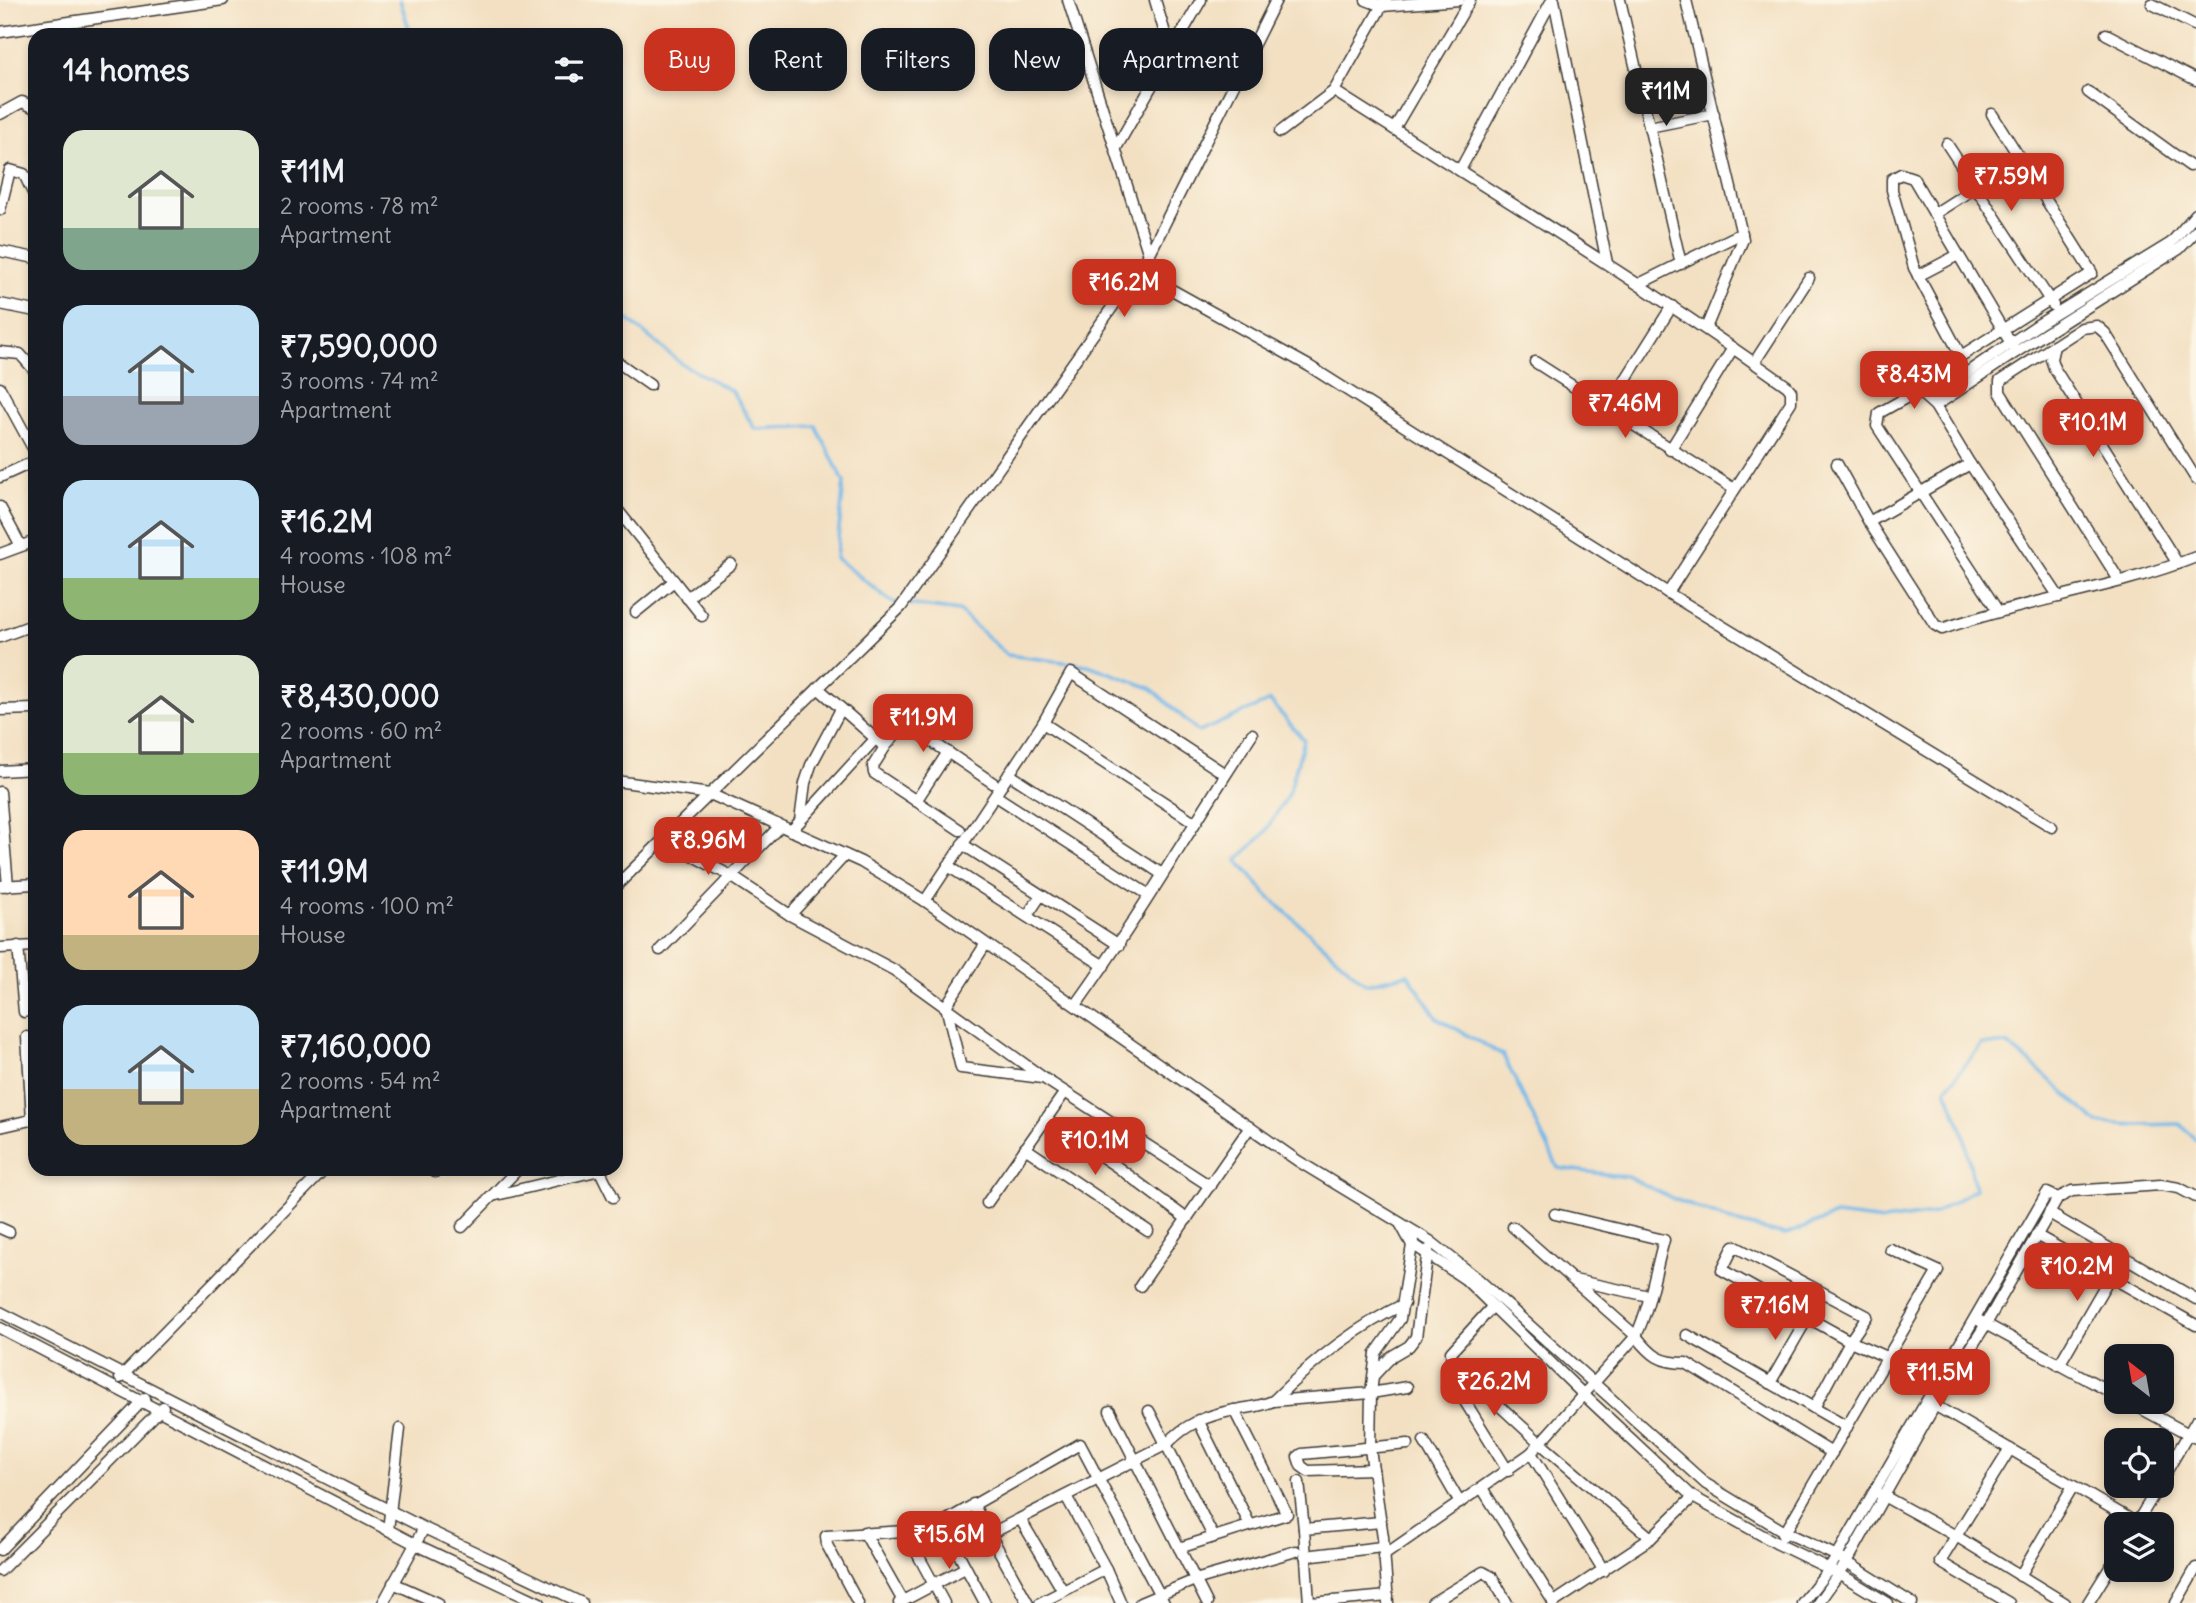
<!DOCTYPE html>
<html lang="en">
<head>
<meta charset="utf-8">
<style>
	body { margin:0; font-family:Delius,sans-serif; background:#20242c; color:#f1f3f6; height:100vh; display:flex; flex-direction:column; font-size:26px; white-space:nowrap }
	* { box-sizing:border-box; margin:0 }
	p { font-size:23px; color:#9ea1a6 }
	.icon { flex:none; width:38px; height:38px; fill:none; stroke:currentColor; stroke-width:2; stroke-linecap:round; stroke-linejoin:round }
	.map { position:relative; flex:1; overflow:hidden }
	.side { position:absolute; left:28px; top:28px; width:595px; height:1148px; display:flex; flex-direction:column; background:#171b24; border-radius:21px; box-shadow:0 4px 10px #0003 }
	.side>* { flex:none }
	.hud { position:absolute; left:644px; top:28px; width:665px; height:63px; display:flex; gap:14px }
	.needle { width:46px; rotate:329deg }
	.controls { position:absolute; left:2104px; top:1344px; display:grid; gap:14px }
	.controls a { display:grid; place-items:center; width:70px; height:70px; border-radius:14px; background:#171b24; box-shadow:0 4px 10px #0003; font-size:35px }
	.price { position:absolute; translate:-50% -60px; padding:0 16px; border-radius:14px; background:#c8321e; color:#fff; font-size:23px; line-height:46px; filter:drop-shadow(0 2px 4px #0008) }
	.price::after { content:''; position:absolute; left:50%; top:42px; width:21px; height:16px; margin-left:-10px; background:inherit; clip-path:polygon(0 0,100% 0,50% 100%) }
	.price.selected { background:#222; color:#fff }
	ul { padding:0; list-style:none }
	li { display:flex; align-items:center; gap:21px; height:175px; padding:0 35px }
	li span { display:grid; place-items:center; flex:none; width:196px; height:140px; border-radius:21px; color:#555 }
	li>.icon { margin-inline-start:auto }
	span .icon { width:84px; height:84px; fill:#fffc; stroke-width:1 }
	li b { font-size:30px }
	h2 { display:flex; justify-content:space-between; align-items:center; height:84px; padding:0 35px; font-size:30px }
	.chip { padding:0 24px; border-radius:21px; background:#171b24; box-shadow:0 4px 10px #0003; font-size:24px; line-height:63px }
	.chip.selected { background:#c8321e; color:#fff }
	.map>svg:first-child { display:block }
</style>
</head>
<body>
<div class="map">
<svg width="2196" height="1603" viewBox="0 0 2196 1603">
	<rect width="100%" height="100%" fill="#fcf5e5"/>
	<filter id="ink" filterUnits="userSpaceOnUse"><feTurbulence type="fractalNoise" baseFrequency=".0143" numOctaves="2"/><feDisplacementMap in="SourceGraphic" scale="14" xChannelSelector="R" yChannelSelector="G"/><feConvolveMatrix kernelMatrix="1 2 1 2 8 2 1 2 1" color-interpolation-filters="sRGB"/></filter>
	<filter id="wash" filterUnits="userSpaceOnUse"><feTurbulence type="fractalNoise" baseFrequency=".00686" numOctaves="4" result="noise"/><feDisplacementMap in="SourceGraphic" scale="28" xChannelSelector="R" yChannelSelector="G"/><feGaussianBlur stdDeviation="1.57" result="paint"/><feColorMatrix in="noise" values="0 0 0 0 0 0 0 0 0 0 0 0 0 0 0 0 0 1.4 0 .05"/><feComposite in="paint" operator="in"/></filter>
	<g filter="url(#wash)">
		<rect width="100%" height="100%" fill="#f3e0c2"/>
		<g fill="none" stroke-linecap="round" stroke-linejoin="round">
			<!-- stream -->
			<g stroke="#72b8e9" stroke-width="3.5">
				<path d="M 400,0 L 411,35"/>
				<path d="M 616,310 L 682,364 L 732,391 L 755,429 L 816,426 L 844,482 L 836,558 L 892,602 L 959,611 L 1007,655 L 1088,665 L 1151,688 L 1199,732 L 1270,701 L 1304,740 L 1289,793 L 1264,834 L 1237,860 L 1267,895 L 1366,984 L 1408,974 L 1437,1018 L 1503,1055 L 1558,1168 L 1628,1177 L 1674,1199 L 1734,1222 L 1785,1235 L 1836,1215 L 1884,1221 L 1934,1214 L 1975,1189 L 1963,1132 L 1946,1089 L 1982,1044 L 2006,1044 L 2032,1064 L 2098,1123 L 2137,1125 L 2180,1124 L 2196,1140"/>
			</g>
		</g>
	</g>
	<g filter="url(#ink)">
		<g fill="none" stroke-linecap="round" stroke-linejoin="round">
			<!-- minor casing -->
			<g stroke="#3c3935" stroke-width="13">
				<g id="minor">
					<path d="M 1068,0 L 1149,255"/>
					<path d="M 1155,0 L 1171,53"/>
					<path d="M 1366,0 L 1382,6 L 1459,0"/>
					<path d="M 1385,0 L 1334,91 C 1486,188 1640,281 1787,386 L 1791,391 L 1791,402 L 1668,593 L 2052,827"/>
					<path d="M 1554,0 L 1607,263"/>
					<path d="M 1620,0 L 1681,264"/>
					<path d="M 1686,0 L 1743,239 L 1706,328"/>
					<path d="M 2152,4 L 2196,26"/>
					<path d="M 0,32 L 223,0"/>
					<path d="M 2106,34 L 2196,80"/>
					<path d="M 2088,92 L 2190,166"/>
					<path d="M 0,114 L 22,102 L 35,108"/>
					<path d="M 1649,127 L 1714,114"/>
					<path d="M 1394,129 L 1470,0"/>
					<path d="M 1280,132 L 1334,91"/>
					<path d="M 1947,144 L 2053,305"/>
					<path d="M 1116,148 L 1201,0"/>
					<path d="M 1460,170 L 1552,0"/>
					<path d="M 0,210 L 10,170 L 24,174 L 35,197"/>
					<path d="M 1934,214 L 2020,159"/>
					<path d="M 0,251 L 35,258"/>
					<path d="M 1138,271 L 1309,366 L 1668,593"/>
					<path d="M 1918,276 L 1958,255"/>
					<path d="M 1639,284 L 1742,233"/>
					<path d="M 0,304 L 35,311"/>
					<path d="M 2054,346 L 2051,359 L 2054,368 L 2178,564"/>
					<path d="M 0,352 L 20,354 L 35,371"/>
					<path d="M 1961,356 L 1914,268 L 1892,190 L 1892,179 L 1901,174 L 1913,178 L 2016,352"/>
					<path d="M 1961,356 L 2092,273 L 1992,114"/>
					<path d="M 616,361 L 650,385"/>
					<path d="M 1535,362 L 1734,489"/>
					<path d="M 1754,363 L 1809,278"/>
					<path d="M 0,388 L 35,452"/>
					<path d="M 1928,399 L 2039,324 L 2171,243 L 2196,214"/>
					<path d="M 1935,406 L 2016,352 L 2179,249 L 2196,231"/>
					<path d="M 1607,409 L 1672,306"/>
					<path d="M 1670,450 L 1733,348"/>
					<path d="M 1837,464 L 1869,522 L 1935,625 L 1942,629 C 2025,600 2114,589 2196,557"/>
					<path d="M 0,477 L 35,461"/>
					<path d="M 0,507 L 21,546"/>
					<path d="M 616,508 L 702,616"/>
					<path d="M 1869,522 L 1970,464"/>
					<path d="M 0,554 L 35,541"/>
					<path d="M 2119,580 L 2000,392 L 2000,381 L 2082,328 L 2097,326 L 2105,333 L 2196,479"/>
					<path d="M 687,598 L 731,564"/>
					<path d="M 1998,611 L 1877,426 L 1879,413 L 1918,391 L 1935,406 L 1970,464 L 2059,597"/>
					<path d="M 636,612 L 674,581"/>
					<path d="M 0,637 L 35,624"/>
					<path d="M 818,688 L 885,747 L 902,726 L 906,724 L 993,783"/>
					<path d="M 0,710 L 35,709"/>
					<path d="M 1043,723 L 1194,822"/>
					<path d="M 885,747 L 873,766 L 874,773 L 960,830"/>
					<path d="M 0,771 L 35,769"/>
					<path d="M 1009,774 L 1162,874"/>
					<path d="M 616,781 L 710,794 L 861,862 L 925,901 L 1298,1161 L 1430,1241 L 1478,1279 L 1706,1484 L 1785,1532 L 1837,1556 L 1912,1603"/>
					<path d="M 0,792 L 8,886"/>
					<path d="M 996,796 L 1149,895"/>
					<path d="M 916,801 L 948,752"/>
					<path d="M 800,821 L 805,783 L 811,765 L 841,709"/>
					<path d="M 791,831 L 898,714"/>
					<path d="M 663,840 L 731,876 L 790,915 L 894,970 L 1045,1079 L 1210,1186"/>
					<path d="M 962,844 L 1119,945"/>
					<path d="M 948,866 L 1104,966"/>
					<path d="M 0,886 L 35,884"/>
					<path d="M 616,886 L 901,607 L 1149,255 L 1276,0"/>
					<path d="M 925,901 L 1043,723 L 1071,673 L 1225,774"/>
					<path d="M 790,915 L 845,855"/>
					<path d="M 1027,916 L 1041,895"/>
					<path d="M 985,945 L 946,1006 L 961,1068 L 1042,1078"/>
					<path d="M 18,946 L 24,1012"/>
					<path d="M 0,948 L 35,946"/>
					<path d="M 660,950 L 780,826"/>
					<path d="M 1076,1005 C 1139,917 1193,824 1252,734"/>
					<path d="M 27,1037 L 32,1119"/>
					<path d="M 1045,1119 L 1116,1166 L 1187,1219"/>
					<path d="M 0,1127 L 35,1119"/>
					<path d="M 1025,1148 L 1148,1231"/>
					<path d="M 599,1169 L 613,1197"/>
					<path d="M 435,1172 L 438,1169"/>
					<path d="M 492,1196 L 600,1170"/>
					<path d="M 2058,1198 L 2072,1191 L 2161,1185 L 2179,1188 L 2196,1197"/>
					<path d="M 987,1203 L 1065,1092"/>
					<path d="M 2049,1213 L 2196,1299"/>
					<path d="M 1400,1223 L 1411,1243 L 1465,1279 L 1585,1396 L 1693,1497 L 1778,1544 L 1840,1574 L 1888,1603"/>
					<path d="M 462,1227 L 518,1169"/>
					<path d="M 1513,1227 L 1636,1336 C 1652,1356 1660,1363 1686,1363 L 1832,1453"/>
					<path d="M 0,1228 L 9,1232"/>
					<path d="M 2036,1235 L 2196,1325"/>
					<path d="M 1574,1280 L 1649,1296"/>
					<path d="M 1140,1286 L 1250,1127"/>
					<path d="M 1493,1306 L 1451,1352 L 1452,1362 L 1540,1443 L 1651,1538"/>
					<path d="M 0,1312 L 424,1528 L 582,1603"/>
					<path d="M 1980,1321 L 2116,1395"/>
					<path d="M 0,1328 L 417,1545 L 540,1603"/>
					<path d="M 1687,1335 L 1847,1427"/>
					<path d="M 1454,1363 L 1448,1374 L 1508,1471"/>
					<path d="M 2059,1365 L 2122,1256"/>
					<path d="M 1375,1374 L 1392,1356 L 1409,1346 L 1416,1337 L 1428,1250"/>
					<path d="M 120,1378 L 325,1169"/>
					<path d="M 1770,1383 L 1808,1317"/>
					<path d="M 1273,1401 L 1371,1393 L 1407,1387"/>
					<path d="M 1929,1402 L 2137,1523"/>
					<path d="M 2129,1402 L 2196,1438"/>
					<path d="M 1814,1408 L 1850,1341 L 1867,1316 L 1734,1246 L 1722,1270 L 1850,1341 L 1938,1380"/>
					<path d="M 1110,1411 L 1207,1603"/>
					<path d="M 1149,1411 L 1213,1536"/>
					<path d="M 1198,1420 L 1250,1525"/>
					<path d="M 1424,1441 L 1460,1503"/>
					<path d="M 1531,1453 L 1604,1571"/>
					<path d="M 1373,1469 L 1308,1471 L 1301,1466 L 1298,1457 L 1302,1454 L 1408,1444"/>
					<path d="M 2161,1481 L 2196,1421"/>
					<path d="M 1299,1482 L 1304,1529"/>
					<path d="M 1482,1488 L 1554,1603"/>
					<path d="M 1880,1494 L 1956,1536 L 2065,1603"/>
					<path d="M 1066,1496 L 1106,1569 L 1121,1603"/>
					<path d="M 973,1504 L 1028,1603"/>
					<path d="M 1021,1520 L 1063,1591"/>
					<path d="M 942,1523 L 985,1603"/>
					<path d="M 2136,1524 L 2159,1486"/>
					<path d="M 388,1530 L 400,1429"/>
					<path d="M 905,1531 L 944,1603"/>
					<path d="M 864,1532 L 903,1601"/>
					<path d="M 990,1534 L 1167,1444 C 1185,1424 1208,1415 1235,1410 C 1249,1407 1260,1407 1273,1401 C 1312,1362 1354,1328 1404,1304"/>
					<path d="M 1783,1536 L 1938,1271 L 1890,1249"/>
					<path d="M 1179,1548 L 1287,1514 L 1234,1410"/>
					<path d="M 0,1550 L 145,1398"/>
					<path d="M 1305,1556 L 1382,1547"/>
					<path d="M 1383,1556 L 1531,1453 L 1636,1336 C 1650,1306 1655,1272 1664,1240 L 1555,1214"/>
					<path d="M 0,1571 L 163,1407"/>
					<path d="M 2020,1576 L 2073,1486"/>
					<path d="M 393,1583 L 438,1603"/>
					<path d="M 383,1603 L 424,1528"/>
					<path d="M 858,1603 L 827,1545 L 826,1536 L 905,1531 L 942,1523 L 1080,1444 L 1164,1603"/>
					<path d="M 899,1603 L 965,1568"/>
					<path d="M 1040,1603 L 1106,1569"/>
					<path d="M 1140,1603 L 1195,1580 L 1296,1551"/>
					<path d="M 1309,1603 L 1304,1529 L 1381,1522"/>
					<path d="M 1311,1603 L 1388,1596"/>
					<path d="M 1388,1603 L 1383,1537 L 1370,1449 L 1371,1393 L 1376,1353 L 1400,1319 L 1413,1239"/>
					<path d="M 1432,1603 L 1483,1572 L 1492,1577 L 1507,1603"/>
					<path d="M 1553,1603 L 1651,1538 L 1693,1497"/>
					<path d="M 1802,1603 L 1830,1568 L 2047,1193 L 2058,1198 L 1986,1324 L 1935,1405 L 1847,1562 L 1818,1603"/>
					<path d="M 2009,1603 L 1940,1562 L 2010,1449"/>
					<path d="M 2088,1603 L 2116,1558"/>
					<path d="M 2176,1603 L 2196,1568"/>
				</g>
			</g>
			<!-- minor -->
			<use href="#minor" stroke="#fff" stroke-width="10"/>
		</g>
	</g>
</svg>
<div class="controls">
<a><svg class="needle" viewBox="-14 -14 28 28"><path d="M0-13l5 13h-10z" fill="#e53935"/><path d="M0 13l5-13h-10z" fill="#9ea1a6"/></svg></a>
<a><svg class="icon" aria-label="locate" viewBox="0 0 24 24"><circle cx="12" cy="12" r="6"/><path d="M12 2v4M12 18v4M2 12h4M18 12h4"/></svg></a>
<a><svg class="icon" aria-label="layers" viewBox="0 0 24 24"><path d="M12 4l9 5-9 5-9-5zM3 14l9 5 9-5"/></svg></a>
</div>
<b class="price selected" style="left:1666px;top:128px">₹11M</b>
<b class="price" style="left:2011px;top:213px">₹7.59M</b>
<b class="price" style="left:1124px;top:319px">₹16.2M</b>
<b class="price" style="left:1914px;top:411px">₹8.43M</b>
<b class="price" style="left:1625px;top:440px">₹7.46M</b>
<b class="price" style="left:2093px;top:459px">₹10.1M</b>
<b class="price" style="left:923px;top:754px">₹11.9M</b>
<b class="price" style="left:708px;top:877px">₹8.96M</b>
<b class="price" style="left:1095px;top:1177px">₹10.1M</b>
<b class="price" style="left:2077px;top:1303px">₹10.2M</b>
<b class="price" style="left:1775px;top:1342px">₹7.16M</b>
<b class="price" style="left:1940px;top:1409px">₹11.5M</b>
<b class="price" style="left:1494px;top:1418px">₹26.2M</b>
<b class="price" style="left:949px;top:1571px">₹15.6M</b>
<div class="hud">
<a class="chip selected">Buy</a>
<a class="chip">Rent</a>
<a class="chip">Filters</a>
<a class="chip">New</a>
<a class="chip">Apartment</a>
</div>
<section class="side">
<h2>14 homes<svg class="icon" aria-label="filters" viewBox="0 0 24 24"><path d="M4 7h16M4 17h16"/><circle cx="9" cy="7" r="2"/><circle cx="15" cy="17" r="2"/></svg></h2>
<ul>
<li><span style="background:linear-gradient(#dfe7d0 70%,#7fa58c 0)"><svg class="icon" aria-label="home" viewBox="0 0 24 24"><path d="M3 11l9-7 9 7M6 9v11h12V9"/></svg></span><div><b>₹11M</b><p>2 rooms · 78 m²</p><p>Apartment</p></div></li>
<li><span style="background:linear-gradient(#bfe0f5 65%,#9aa5b1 0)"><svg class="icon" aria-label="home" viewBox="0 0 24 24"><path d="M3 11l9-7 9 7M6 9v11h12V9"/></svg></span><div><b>₹7,590,000</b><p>3 rooms · 74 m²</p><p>Apartment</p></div></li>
<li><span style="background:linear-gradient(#bfe0f5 70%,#8fb573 0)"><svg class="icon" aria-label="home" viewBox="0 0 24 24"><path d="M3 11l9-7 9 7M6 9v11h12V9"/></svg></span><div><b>₹16.2M</b><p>4 rooms · 108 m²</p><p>House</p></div></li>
<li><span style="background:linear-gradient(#dfe7d0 70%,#8fb573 0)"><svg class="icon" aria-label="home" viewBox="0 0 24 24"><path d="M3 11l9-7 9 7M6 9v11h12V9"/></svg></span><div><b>₹8,430,000</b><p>2 rooms · 60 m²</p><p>Apartment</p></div></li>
<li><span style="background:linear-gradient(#ffd9b3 75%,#c2b280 0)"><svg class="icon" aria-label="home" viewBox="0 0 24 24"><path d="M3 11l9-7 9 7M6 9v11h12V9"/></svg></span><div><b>₹11.9M</b><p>4 rooms · 100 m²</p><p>House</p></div></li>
<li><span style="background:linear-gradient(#bfe0f5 60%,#c2b280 0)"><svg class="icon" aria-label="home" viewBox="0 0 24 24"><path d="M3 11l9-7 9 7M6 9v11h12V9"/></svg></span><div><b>₹7,160,000</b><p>2 rooms · 54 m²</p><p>Apartment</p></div></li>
</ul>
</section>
</div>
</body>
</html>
